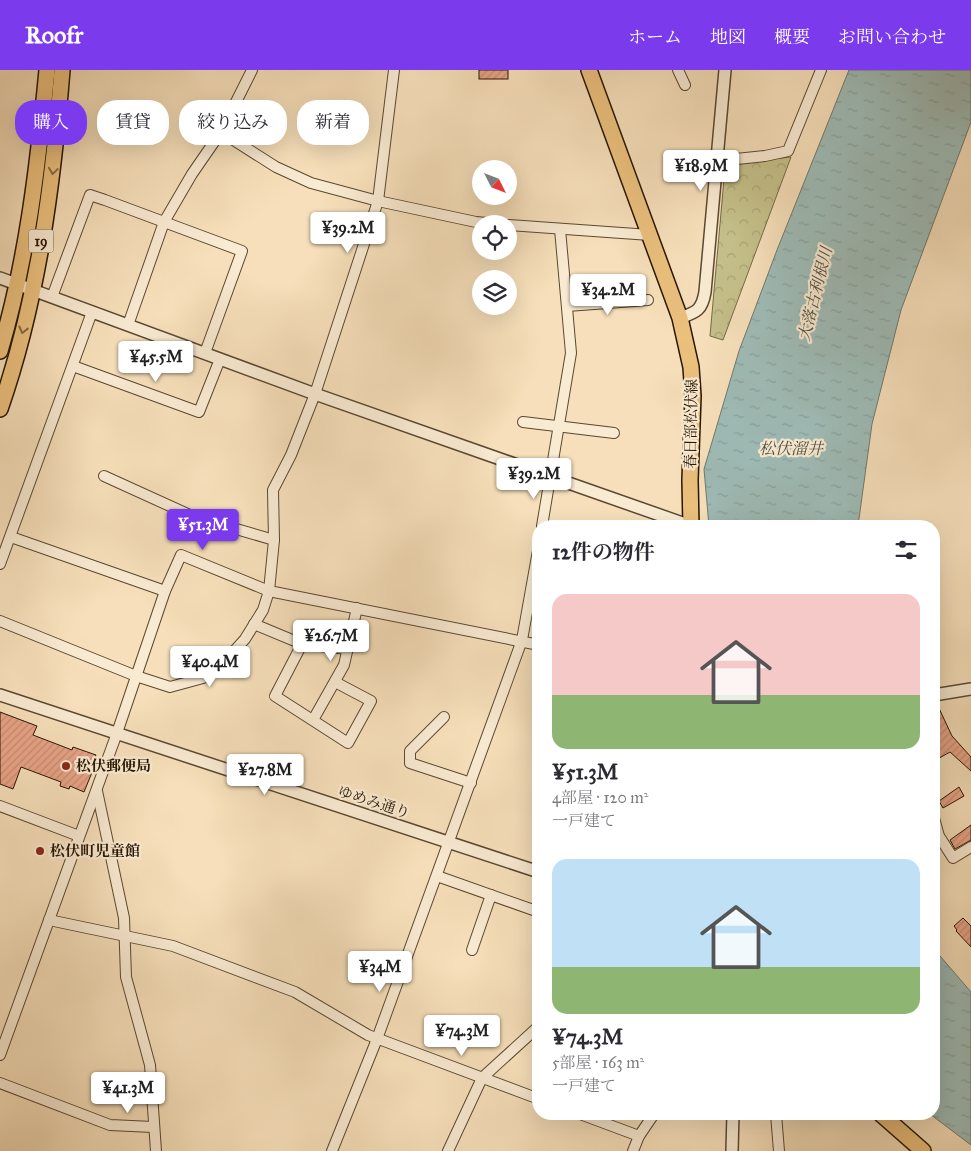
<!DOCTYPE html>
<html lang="ja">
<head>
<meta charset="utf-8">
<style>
	body { margin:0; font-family:"IM FELL Great Primer","Noto Serif JP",serif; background:#f2f2f3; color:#2b2b33; height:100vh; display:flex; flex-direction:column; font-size:19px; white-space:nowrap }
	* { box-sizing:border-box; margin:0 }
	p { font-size:16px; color:#7c7c81 }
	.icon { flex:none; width:28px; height:28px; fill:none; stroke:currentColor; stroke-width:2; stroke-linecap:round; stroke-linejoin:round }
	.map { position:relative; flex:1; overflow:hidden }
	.details { position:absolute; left:532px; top:450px; width:408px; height:600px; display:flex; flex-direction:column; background:#fff; border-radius:20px; box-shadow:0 5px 20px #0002 }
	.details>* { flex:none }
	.banner { position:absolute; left:15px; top:30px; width:442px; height:45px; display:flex; gap:10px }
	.needle { width:32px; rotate:132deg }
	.controls { position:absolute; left:472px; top:90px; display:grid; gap:10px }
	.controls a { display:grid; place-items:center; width:45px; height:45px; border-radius:50%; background:#fff; box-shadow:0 5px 20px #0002; font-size:25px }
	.price { position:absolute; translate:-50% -42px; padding:0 11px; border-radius:5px; background:#fff; color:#222; font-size:16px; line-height:32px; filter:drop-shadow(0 1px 2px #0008) }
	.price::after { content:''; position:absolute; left:50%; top:30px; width:15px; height:11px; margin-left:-8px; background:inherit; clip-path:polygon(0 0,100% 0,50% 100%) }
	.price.active { background:#7c3aed; color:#fff }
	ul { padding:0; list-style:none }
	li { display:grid; align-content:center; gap:10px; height:265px; padding:0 20px }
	li span { display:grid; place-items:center; height:155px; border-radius:15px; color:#555 }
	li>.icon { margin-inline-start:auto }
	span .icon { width:90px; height:90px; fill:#fffc; stroke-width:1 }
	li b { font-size:21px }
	h2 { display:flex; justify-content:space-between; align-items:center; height:60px; padding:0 20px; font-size:21px }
	.chip { padding:0 18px; border-radius:20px; background:#fff; box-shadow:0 5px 20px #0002; font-size:18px; line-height:45px }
	.chip.active { background:#7c3aed; color:#fff }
	header { display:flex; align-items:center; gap:30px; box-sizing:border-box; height:70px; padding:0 25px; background:#7c3aed; color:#fff }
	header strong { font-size:24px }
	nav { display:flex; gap:28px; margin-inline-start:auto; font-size:18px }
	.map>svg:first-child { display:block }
</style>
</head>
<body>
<header>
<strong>Roofr</strong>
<nav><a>ホーム</a><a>地図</a><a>概要</a><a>お問い合わせ</a></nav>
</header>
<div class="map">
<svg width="971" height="1081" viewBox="0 0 971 1081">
	<defs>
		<pattern id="park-crowns" width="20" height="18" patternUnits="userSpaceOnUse" patternTransform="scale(1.25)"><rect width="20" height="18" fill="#c4bf8a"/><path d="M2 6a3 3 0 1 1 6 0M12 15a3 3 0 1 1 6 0" fill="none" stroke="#a8a375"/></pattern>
		<pattern id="water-ripples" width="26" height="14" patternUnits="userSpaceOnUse" patternTransform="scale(1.25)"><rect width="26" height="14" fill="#9ebbb6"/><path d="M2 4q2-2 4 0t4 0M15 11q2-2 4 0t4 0" fill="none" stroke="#88a09b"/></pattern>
		<pattern id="building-hatch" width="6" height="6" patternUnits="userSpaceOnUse" patternTransform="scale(1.25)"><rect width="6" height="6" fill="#e8a487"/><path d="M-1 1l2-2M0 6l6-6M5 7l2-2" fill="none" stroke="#c78c73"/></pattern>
	</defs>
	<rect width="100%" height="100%" fill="#f6dfba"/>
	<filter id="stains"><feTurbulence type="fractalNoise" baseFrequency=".004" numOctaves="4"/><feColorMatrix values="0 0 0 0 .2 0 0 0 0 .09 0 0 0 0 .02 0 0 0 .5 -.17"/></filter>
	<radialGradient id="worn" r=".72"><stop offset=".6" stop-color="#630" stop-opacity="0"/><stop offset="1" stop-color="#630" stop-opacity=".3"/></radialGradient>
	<!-- park -->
	<path fill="url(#park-crowns)" stroke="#756a46" d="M 791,87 L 723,270 L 710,266 L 725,98 L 729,94 Z"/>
	<!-- water -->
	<g fill="url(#water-ripples)" stroke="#6e796e">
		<path d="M 849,0 L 971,0 L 971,52 L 901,240 L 872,354 L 858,456 L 709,456 L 704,399 L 739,281 L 777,180 Z"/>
		<path d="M 934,879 L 971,922 L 971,1075 L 930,1044 L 934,1044 Z"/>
	</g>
	<!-- building -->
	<g fill="url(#building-hatch)" stroke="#261502">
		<rect x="479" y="0" width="29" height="9"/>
		<path d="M 934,632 L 936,632 L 952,666 L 971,687 L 971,701 L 950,682 L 934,691 L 934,674 L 939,671 L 934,661 Z"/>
		<path d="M 0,642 L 37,656 L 33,665 L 72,680 L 73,677 L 96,685 L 94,689 L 97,690 L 84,722 L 70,716 L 69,719 L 60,716 L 61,712 L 21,697 L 13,719 L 0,714 Z"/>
		<path d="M 959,717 L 964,726 L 943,738 L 939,731 Z"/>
		<path d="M 971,755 L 971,770 L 955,779 L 950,770 Z"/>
		<path d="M 963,848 L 971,856 L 971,877 L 956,861 L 957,860 L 954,856 Z"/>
	</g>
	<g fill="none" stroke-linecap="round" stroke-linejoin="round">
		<!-- minor casing -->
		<g stroke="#5a4830" stroke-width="12">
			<g id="minor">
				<path d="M 678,0 L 685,15"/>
				<path d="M 221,62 L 276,97 L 311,113 L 378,131 L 476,152 L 499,154"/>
				<path d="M 717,91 L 765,86 L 788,81 L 821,0"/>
				<path d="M 509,155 L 650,165"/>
				<path d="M 52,227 L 90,125 L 105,130 L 242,181 L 205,283"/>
				<path d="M 567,236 L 648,230"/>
				<path d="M 128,255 L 164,152 L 192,104 L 221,62 L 252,0"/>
				<path d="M 73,296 L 199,342 L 220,289"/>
				<path d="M 523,352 L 614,363"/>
				<path d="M 104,406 L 192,446 L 274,470"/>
				<path d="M 542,456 L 571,283 L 560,159"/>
				<path d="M 11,467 L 165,521"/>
				<path d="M 0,494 L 92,242"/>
				<path d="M 0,551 L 136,606 L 170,617 L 203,608 L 219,598 L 245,569 L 263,540 L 269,521 L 274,470 L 273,420 L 291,385 L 315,324 L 378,131 L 394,0"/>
				<path d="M 254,554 L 302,574 L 348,579"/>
				<path d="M 302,574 L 275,626 L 348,673 L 371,631 L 335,612"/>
				<path d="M 444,647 L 410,681 L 410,693 L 471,713"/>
				<path d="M 313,650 L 344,595 L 357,538"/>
				<path d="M 97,721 L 124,848 L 126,907 L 150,995 L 156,1081"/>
				<path d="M 0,736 L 79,766"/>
				<path d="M 934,748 L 939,766 L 953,788 L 971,777"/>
				<path d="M 437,806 L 539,842"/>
				<path d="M 49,850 L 173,876 L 295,922 L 368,965 L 539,1029"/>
				<path d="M 472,880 L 491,825"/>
				<path d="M 0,985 L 117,663 L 165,521 L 181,485 L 269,521 L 539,575"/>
				<path d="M 0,1013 L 110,1055 L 153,1057"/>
				<path d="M 580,1044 L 639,1066"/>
				<path d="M 776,1044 L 779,1081"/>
				<path d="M 332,1081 L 377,969 L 522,570 L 539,475"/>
				<path d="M 448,1081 L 482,1008 L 539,956"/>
				<path d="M 633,1081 L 639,1066 L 654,1044"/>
			</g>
		</g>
		<!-- tertiary casing -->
		<g stroke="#5a4830" stroke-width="14">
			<g id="tertiary">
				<path d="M 0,208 L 315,324 L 691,456"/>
				<path d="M 680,248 C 697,242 702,240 705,222 L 725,0"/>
				<path d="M 0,625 L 539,802"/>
				<path d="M 934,625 L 971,619"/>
				<path d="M 732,1081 L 733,1044"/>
			</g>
		</g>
		<!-- primary casing -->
		<g stroke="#261502" stroke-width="18">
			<g id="primary">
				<path d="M 589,0 L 680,248 L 691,297 L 693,326 L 690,410 L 691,456"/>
				<path d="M 0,281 C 27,190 38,95 47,0"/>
				<path d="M 0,339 C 38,230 53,114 62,0"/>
				<path d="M 881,1044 L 923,1081"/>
			</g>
		</g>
		<!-- minor -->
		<use href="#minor" stroke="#f9ead2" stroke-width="10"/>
		<!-- tertiary -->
		<use href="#tertiary" stroke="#f9ead2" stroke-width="11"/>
		<!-- primary -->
		<use href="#primary" stroke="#ebc07d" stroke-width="15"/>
	</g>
	<!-- one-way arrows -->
	<defs><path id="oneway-chevron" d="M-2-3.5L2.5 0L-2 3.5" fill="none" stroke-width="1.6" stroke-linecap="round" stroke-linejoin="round" transform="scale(1.25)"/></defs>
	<g stroke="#886a40">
		<use href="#oneway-chevron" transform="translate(53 101) rotate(98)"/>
		<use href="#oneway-chevron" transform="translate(23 260) rotate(104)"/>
	</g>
	<!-- markers -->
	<g fill="#8f2418" stroke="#f9ead2" stroke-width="2">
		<circle cx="66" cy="696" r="5"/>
		<circle cx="40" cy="781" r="5"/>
	</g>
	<g text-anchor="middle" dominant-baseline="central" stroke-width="4.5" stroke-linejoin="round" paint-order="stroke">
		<!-- shield labels -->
		<rect fill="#f9ead2" stroke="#655540" stroke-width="1" x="28.5" y="159.5" width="25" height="23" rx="4"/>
		<g font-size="14" font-weight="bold" fill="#261502">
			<text x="41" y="171">19</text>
		</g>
		<!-- street labels -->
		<g font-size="15" fill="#261502" stroke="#f9ead2">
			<text transform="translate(691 354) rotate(-89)">春日部松伏線</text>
			<text transform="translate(374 732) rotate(18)">ゆめみ通り</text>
		</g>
		<!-- poi labels -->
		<g font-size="15" font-weight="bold" fill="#261502" stroke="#f9ead2" text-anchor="start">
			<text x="76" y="696">松伏郵便局</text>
			<text x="50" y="781">松伏町児童館</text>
		</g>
		<!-- water labels -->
		<g font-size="16" font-style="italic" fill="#504f41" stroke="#f9ead2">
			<text transform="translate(815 224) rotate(-76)">大落古利根川</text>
			<text x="791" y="378">松伏溜井</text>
		</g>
	</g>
	<rect width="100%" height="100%" filter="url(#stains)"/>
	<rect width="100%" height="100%" fill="url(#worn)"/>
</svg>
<div class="controls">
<a><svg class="needle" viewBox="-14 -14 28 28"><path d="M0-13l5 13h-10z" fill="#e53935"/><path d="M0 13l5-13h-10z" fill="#7c7c81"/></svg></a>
<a><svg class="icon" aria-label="locate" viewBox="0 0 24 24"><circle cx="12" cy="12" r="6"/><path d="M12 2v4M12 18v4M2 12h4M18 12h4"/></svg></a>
<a><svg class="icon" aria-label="layers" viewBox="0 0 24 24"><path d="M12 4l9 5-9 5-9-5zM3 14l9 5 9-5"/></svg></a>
</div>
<b class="price" style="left:701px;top:122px">¥18.9M</b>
<b class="price" style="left:348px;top:184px">¥39.2M</b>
<b class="price" style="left:608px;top:246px">¥34.2M</b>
<b class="price" style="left:156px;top:313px">¥45.5M</b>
<b class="price" style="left:534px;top:430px">¥39.2M</b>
<b class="price active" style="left:203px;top:481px">¥51.3M</b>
<b class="price" style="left:331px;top:592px">¥26.7M</b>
<b class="price" style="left:210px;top:618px">¥40.4M</b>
<b class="price" style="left:265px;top:726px">¥27.8M</b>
<b class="price" style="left:380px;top:923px">¥34M</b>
<b class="price" style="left:462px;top:987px">¥74.3M</b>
<b class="price" style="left:128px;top:1044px">¥41.3M</b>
<div class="banner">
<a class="chip active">購入</a>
<a class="chip">賃貸</a>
<a class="chip">絞り込み</a>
<a class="chip">新着</a>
</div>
<section class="details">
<h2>12件の物件<svg class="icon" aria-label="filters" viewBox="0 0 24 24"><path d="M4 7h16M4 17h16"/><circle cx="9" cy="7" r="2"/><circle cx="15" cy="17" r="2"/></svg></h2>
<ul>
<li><span style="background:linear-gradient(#f6c9c9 65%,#8fb573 0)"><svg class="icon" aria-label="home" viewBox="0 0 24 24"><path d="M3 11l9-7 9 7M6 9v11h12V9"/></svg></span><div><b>¥51.3M</b><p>4部屋 · 120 m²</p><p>一戸建て</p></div></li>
<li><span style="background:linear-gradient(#bfe0f5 70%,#8fb573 0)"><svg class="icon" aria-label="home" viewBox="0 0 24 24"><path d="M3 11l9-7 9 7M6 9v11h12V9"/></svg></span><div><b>¥74.3M</b><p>5部屋 · 163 m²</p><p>一戸建て</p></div></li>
</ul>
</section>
</div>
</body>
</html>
